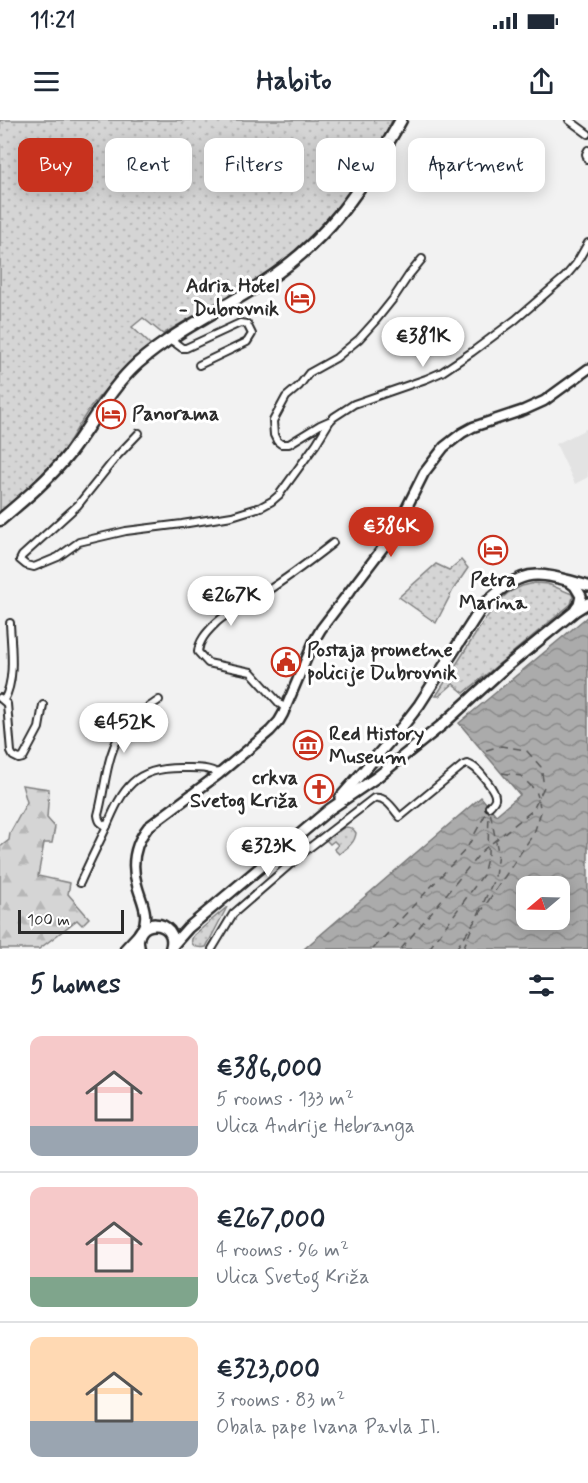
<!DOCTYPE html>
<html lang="en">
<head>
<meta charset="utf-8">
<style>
	body { margin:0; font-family:Mynerve,sans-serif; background:#f2f2f3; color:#1f2937; height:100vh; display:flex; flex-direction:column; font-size:22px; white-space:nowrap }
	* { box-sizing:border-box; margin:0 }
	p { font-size:20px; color:#747a83 }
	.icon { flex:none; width:33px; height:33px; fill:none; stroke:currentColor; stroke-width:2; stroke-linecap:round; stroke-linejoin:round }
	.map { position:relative; height:829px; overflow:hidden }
	.drawer { display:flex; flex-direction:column; background:#fff; flex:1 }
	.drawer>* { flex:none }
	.hud { position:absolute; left:18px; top:18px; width:552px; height:54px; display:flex; gap:12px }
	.needle { width:39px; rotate:251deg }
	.buttons { position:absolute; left:516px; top:756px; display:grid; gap:12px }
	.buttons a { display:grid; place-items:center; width:54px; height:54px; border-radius:12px; background:#fff; box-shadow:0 3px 15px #0003; font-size:30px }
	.scale { position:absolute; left:18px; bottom:15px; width:106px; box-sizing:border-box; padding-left:6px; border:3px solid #2b2b2b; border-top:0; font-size:16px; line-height:21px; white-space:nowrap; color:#2b2b2b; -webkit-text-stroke:4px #fff; paint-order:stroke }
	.price { position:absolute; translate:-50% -51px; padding:0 14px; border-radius:21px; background:#fff; color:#222; font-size:20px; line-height:39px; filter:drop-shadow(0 2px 3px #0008) }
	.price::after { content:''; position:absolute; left:50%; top:36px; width:18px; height:14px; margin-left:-9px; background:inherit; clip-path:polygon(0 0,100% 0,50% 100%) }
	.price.selected { background:#c8321e; color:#fff }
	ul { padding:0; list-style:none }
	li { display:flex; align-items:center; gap:18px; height:150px; padding:0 30px }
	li+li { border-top:2px solid #e0e1e3 }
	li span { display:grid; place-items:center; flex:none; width:168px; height:120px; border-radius:12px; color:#555 }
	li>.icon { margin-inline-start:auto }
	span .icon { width:72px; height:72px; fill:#fffc; stroke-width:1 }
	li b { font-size:26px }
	h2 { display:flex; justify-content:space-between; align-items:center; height:72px; padding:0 30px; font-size:26px }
	.tag { padding:0 21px; border-radius:12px; background:#fff; box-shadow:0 3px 15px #0003; font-size:21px; line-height:54px }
	.tag.selected { background:#c8321e; color:#fff }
	.status { display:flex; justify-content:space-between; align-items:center; height:42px; padding:0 30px; background:#fff; direction:ltr }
	.status svg { height:16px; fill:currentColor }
	header { display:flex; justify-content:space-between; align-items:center; height:78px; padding:0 30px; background:#fff; font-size:27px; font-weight:700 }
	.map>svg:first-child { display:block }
</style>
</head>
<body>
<div class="status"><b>11:21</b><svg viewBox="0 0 49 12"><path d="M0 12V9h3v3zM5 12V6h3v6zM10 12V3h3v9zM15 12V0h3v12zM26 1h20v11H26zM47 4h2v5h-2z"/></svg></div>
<header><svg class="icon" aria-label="menu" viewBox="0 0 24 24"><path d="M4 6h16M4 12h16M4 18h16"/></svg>Habito<svg class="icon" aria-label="share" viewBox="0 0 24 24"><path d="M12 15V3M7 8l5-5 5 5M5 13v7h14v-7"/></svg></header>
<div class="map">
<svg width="588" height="829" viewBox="0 0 588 829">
	<defs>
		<pattern id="grass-dots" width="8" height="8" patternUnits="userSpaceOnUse" patternTransform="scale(1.5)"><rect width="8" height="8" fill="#d5d5d5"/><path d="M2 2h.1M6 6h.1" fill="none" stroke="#b7b7b7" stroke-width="1.8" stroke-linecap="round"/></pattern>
		<pattern id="forest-firs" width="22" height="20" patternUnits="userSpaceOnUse" patternTransform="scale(1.5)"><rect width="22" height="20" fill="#d5d5d5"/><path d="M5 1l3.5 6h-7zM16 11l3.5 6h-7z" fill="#b7b7b7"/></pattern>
		<pattern id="water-waves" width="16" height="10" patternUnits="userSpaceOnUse" patternTransform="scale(1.5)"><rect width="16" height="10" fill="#ababab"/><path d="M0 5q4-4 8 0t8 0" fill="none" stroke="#8b8b8b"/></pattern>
	</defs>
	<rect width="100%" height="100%" fill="#f2f2f2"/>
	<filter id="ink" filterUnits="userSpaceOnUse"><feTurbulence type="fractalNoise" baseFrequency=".0167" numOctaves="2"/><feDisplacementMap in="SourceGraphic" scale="12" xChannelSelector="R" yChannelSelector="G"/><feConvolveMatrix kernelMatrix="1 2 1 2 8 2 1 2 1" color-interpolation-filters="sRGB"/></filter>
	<g filter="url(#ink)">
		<!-- built -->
		<path fill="#e3e3e3" d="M 588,308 L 588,357 L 575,364 L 556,324 Z"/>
		<!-- grass -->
		<g fill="url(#grass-dots)" stroke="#808080" stroke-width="1.5">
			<path d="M 0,0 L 392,0 C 388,10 383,19 378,29 C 353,76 317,118 273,148 C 238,173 199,192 163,214 L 143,198 L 132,207 L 151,225 C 131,243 106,266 90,288 C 77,307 67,328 52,347 C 38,365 18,379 0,393 Z"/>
			<path d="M 461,440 L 468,448 L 453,470 L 436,503 L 399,477 L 436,444 L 449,450 Z"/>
			<path d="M 535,463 L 548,464 L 572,474 L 573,477 L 571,484 L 464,573 L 453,564 L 439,576 L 436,576 L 482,504 L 497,483 L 508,473 L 522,466 Z"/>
			<path d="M 345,707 C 350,707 353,708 356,713 C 355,723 347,728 339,734 L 334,729 L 338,725 L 334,721 L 330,724 L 325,719 Z"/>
			<path d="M 227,787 L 206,827 C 197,829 187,825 194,815 Z"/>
		</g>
		<!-- forest -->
		<path fill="url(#forest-firs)" stroke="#808080" stroke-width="1.5" d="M 22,665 L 49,669 L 47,698 L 55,707 L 52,723 L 44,723 L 38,756 L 70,763 L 68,774 L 89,798 L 82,805 L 77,800 L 39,829 L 0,829 L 0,727 L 9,720 L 10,713 L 27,682 Z"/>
		<!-- water -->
		<path fill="url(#water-waves)" stroke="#787878" stroke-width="1.5" fill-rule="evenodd" d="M 588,496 L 588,829 L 304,829 L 481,677 L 496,695 L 520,675 L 459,603 ZM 526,766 L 560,766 L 560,800 L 526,800 Z"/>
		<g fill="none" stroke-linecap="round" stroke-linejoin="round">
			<!-- ferry -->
			<g stroke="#585858" stroke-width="1.5" stroke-dasharray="8 6" stroke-linecap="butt">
				<path d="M 502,653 L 521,656 L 536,671 L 538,677"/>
				<path d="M 478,795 L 495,757 L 498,732 L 490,691"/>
				<path d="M 373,829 L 467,728 L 489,688"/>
				<path d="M 401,829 L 482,731 L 533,690 L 544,667 L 541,647 L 526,630 L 501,626 L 483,631"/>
				<path d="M 429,829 L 483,755 L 488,734 L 489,688"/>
				<path d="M 456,829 L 534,713 L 541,692 L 539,682"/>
				<path d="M 463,829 L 473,805"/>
			</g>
			<!-- minor casing -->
			<g stroke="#2b2b2b" stroke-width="10">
				<g id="minor">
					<path d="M 569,0 L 588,14"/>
					<path d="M 588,30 L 586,34 L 588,40"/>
					<path d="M 170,219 L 182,228 L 186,228 L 240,203 L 247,204 L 252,214 L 247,222 L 199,245"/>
					<path d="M 329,301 L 320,305 L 289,324 L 281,324 L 277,321 L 274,315 L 273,301 L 286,277 L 299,266 L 309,253 L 336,238 L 359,219 L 377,199 L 393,179 L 409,155 L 422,139"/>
					<path d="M 139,313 L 118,335 L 78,385 L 22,436 L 20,440 L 26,445 L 34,447 L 58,437 L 79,422 L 126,411 L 182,404 L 232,396 L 261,387 L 272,381 L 279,375 L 316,324 L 330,301 L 334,297 L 354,284 L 426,259 L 442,252 L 472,232 L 515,200 L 565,157 L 576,144 L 588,123"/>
					<path d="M 0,578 L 7,584 L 11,632 L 13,636 L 19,639 L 23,638 L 39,608 L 43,585"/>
					<path d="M 4,580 C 16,559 11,527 10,503"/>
					<path d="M 285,588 L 280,584 L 251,552 L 208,543 L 198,532 C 199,521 206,513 214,505 C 226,492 246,485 261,475 C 286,459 310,441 333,423"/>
					<path d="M 107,706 C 101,704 99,702 98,695 C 106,666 106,630 126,606 C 135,595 148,588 159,580"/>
					<path d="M 80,763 C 88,745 97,727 106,708 C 123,668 134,647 183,648 C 195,648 208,647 219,654"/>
					<path d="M 212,829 L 233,794 L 309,728 L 374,678 C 386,676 393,689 400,697 L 462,646 C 467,644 467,643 472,646 C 478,649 497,671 495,679 C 494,682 491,685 489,687"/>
				</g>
			</g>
			<!-- tertiary casing -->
			<g stroke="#2b2b2b" stroke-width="13">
				<path id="tertiary" d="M 142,810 C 150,794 141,781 137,765 C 131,744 134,725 148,707 L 219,654 L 270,611 L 279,601 L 283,594 L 314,521 L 321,509 L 385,425 L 404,393 L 424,353 L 444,327 L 462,313 L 473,307 L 524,290 L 544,281 L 588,249"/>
			</g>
			<!-- secondary casing -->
			<g stroke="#2b2b2b" stroke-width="14">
				<g id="secondary">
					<path d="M 571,463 L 575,466 L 581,476 L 579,485 L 576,489"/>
					<path d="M 340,678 L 402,607 L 419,585 L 482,487 C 496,472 516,454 538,455 C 553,455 573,462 588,466"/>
					<path d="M 173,825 L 188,808 L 330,689 L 377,657 L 442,605 L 501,551 L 575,491 L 588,483"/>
				</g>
			</g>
			<!-- primary casing -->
			<g stroke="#2b2b2b" stroke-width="15">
				<g id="primary">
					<path d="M 0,400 C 25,379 49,359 69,334 C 92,304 109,269 138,243 C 176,210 223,189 264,162 C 329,120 364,66 401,0"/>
					<path d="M 126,829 L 139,815"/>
					<path d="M 139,829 C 130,796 181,797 171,829"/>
				</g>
			</g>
			<!-- minor -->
			<use href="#minor" stroke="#fff" stroke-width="6"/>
			<!-- tertiary -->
			<use href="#tertiary" stroke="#fff" stroke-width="8"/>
			<!-- secondary -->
			<use href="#secondary" stroke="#fff" stroke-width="9"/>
			<!-- primary -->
			<use href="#primary" stroke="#fff" stroke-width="10"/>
		</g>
	</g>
	<!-- icons -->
	<defs>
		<g id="hotel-ring" transform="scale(1.5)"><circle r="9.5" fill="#fff" stroke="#c8321e" stroke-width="1.5"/><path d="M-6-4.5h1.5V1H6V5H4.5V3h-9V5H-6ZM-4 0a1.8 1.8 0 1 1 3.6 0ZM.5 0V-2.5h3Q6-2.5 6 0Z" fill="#c8321e"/></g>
		<g id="civic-ring" transform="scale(1.5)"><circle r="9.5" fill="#fff" stroke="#c8321e" stroke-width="1.5"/><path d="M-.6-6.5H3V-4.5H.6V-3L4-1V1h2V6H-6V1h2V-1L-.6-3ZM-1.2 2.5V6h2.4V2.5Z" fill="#c8321e"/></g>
		<g id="museum-ring" transform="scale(1.5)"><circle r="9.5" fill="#fff" stroke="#c8321e" stroke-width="1.5"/><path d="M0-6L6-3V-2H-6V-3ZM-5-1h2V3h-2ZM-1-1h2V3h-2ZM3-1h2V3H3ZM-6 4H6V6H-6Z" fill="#c8321e"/></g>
		<g id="church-ring" transform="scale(1.5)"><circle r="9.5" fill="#fff" stroke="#c8321e" stroke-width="1.5"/><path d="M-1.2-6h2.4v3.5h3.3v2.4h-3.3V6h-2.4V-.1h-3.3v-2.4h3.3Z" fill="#c8321e"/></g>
	</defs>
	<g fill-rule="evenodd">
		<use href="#hotel-ring" x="300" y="178"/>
		<use href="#hotel-ring" x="111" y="294"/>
		<use href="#hotel-ring" x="493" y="430"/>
		<use href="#civic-ring" x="286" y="542"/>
		<use href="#museum-ring" x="308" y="625"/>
		<use href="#church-ring" x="319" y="669"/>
	</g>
	<g text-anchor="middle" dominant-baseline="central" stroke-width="6" stroke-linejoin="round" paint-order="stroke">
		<!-- poi labels -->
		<g font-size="20" font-weight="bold" fill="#2b2b2b" stroke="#fff" text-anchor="start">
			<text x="279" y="166" text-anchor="end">Adria Hotel<tspan x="279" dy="23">- Dubrovnik</tspan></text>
			<text x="132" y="294">Panorama</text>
			<text x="493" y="460" text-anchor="middle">Petra<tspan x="493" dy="23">Marina</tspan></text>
			<text x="307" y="530">Postaja prometne<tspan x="307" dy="23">policije Dubrovnik</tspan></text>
			<text x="329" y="614">Red History<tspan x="329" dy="23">Museum</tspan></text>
			<text x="298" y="658" text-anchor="end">crkva<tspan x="298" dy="23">Svetog Križa</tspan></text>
		</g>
	</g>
</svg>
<div class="buttons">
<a><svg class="needle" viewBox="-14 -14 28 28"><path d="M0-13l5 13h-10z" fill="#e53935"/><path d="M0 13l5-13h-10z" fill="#747a83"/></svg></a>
</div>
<div class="scale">100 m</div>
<b class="price" style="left:423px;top:248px">€381K</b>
<b class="price selected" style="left:391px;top:438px">€386K</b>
<b class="price" style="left:231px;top:507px">€267K</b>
<b class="price" style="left:124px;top:634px">€452K</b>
<b class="price" style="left:268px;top:758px">€323K</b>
<div class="hud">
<a class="tag selected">Buy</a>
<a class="tag">Rent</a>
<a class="tag">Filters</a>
<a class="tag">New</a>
<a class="tag">Apartment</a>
</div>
</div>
<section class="drawer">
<h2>5 homes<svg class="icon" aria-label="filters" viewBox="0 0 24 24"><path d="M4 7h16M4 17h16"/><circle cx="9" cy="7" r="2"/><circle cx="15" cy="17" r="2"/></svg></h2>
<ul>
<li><span style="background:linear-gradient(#f6c9c9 75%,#9aa5b1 0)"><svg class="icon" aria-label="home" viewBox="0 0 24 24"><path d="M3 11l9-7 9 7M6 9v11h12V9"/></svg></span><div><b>€386,000</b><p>5 rooms · 133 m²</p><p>Ulica Andrije Hebranga</p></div></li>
<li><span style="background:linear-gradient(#f6c9c9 75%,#7fa58c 0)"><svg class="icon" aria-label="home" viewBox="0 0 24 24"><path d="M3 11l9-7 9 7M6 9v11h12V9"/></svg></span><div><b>€267,000</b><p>4 rooms · 96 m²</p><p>Ulica Svetog Križa</p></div></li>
<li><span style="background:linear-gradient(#ffd9b3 70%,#9aa5b1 0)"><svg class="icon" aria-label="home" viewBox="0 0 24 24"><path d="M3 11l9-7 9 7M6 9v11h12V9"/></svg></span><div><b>€323,000</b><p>3 rooms · 83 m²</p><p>Obala pape Ivana Pavla II.</p></div></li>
</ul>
</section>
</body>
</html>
